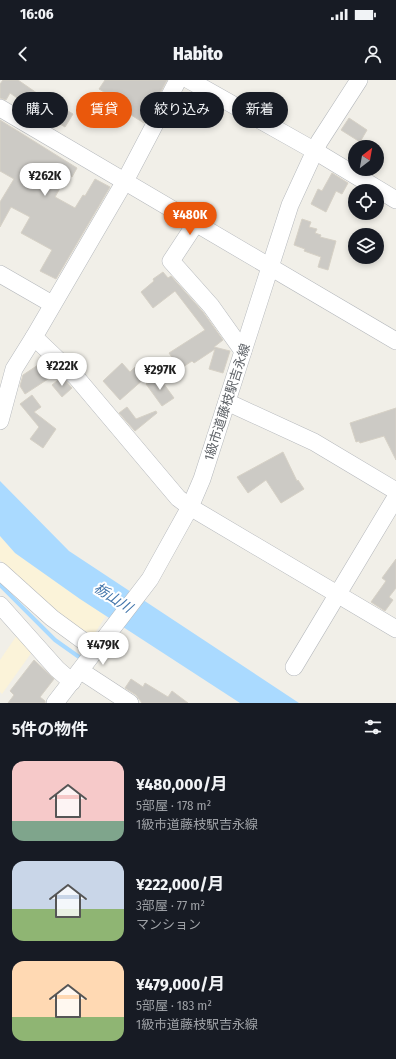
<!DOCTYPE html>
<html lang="ja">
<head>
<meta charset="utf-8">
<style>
	body { margin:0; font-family:"Fira Sans Condensed","Noto Sans JP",sans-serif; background:#20242c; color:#f1f3f6; height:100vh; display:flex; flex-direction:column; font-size:15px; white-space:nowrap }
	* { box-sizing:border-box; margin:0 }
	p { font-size:13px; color:#9ea1a6 }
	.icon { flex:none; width:22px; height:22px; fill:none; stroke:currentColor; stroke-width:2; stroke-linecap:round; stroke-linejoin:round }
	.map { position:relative; height:623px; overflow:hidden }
	.panel { display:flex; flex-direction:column; background:#171b24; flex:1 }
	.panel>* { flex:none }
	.hud { position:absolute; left:12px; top:12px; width:372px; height:36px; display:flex; gap:8px }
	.needle { width:26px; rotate:31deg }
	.controls { position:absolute; left:348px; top:60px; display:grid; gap:8px }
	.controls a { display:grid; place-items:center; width:36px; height:36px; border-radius:50%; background:#171b24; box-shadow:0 2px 6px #0003; font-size:20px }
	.price { position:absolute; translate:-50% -34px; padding:0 9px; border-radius:14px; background:#fff; color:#222; font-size:13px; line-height:26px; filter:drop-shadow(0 1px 2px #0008) }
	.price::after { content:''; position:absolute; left:50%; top:24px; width:12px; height:9px; margin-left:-6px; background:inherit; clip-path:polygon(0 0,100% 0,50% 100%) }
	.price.selected { background:#ea580c; color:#fff }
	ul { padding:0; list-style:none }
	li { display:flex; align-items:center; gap:12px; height:100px; padding:0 12px }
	li span { display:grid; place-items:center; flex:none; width:112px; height:80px; border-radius:12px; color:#555 }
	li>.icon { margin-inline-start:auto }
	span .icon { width:48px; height:48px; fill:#fffc; stroke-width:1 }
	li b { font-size:17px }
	h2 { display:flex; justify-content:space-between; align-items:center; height:48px; padding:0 12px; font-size:17px }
	.chip { padding:0 14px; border-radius:18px; background:#171b24; box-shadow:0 2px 6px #0003; font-size:14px; line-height:36px }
	.chip.selected { background:#ea580c; color:#fff }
	.status { display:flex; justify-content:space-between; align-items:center; height:28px; padding:0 20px; background:#171b24; direction:ltr }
	.status svg { height:11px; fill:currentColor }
	header { display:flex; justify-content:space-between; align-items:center; height:52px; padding:0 12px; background:#171b24; font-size:18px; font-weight:800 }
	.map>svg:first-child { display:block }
</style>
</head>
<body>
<div class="status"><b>16:06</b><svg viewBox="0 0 49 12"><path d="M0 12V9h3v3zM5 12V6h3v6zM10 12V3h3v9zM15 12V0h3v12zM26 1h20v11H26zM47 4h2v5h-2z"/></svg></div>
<header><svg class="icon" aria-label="back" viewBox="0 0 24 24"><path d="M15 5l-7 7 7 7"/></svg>Habito<svg class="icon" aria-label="person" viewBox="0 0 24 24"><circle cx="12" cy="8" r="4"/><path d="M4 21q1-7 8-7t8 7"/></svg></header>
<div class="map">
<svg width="396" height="623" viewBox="0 0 396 623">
	<rect width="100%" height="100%" fill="#f1efe8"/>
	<!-- sand -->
	<g fill="#fbf3d9">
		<path d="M 0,456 L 15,473 L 106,536 L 93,556 L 51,530 L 0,480 Z"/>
		<path d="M 17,555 L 32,572 L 2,614 L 0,612 L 0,580 Z"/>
	</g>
	<!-- water -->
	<path fill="#aadaff" d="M 0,401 L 69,471 L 299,623 L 240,623 L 80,519 L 15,473 L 0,456 Z"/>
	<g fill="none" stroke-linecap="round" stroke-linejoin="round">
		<!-- stream -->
		<path stroke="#aadaff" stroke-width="4" d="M 0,505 L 55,560 L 79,577"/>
	</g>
	<!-- building -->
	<g fill="#cccac5" stroke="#d6d1c6">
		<path d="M 3,0 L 18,0 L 44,18 L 36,31 L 10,13 L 6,20 L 0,18 L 0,4 Z"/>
		<path d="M 105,0 L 167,0 L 158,17 L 157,16 L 144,43 L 123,30 L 126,25 L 99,9 Z"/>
		<path d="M 63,28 L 73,34 L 65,47 L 55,41 Z"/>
		<path d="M 349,38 L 367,50 L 360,62 L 341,50 Z"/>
		<path d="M 0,40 L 77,88 L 72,97 L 68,94 L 55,117 L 75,128 L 83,115 L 85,116 L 95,99 L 110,107 L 56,199 L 40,191 L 52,170 L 21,153 L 30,137 L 11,127 L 0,147 L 0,122 L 14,99 L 0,91 Z"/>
		<path d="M 332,93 L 348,103 L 342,114 L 336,111 L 326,132 L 311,124 L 318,109 L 322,111 Z"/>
		<path d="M 302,139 L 311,142 L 309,147 L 317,149 L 315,153 L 321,155 L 320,157 L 336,161 L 328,190 L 318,187 L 321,177 L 304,171 L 305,169 L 294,165 Z"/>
		<path d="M 163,192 L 168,198 L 171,196 L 203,232 L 223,260 L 214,267 L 230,271 L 223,293 L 209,289 L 215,269 L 194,283 L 192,281 L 180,289 L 169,273 L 205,250 L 175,211 L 153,228 L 141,212 L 154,201 L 153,199 Z"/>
		<path d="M 41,283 L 51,297 L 25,314 L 20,306 L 23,295 Z"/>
		<path d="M 122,283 L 130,292 L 135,287 L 145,298 L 120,320 L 103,301 Z"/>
		<path d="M 158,296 L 174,318 L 162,326 L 146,304 Z"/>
		<path d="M 62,297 L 72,308 L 62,317 L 52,305 Z"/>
		<path d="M 32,315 L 41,327 L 34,332 L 56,349 L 43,368 L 30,359 L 39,347 L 20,324 Z"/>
		<path d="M 127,327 L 136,339 L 156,331 L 157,333 L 135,351 L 119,333 Z"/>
		<path d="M 396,328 L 396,380 L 384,356 L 360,363 L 359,361 L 356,362 L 350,343 Z"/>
		<path d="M 283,372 L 297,401 L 298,400 L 304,409 L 281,423 L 266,400 L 248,413 L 237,397 Z"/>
		<path d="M 396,479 L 396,508 L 389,517 L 393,520 L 385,531 L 371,522 L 386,501 L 382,498 Z"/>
		<path d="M 34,580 L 54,599 L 40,617 L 45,621 L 45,623 L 8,623 L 14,615 L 10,611 Z"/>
		<path d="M 131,599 L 143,607 L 145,603 L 168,617 L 172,611 L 188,623 L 142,623 L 136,615 L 125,608 Z"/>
	</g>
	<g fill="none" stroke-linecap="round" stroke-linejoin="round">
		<!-- minor casing -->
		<g stroke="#b5b8bc" stroke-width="18">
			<g id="minor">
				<path d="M 178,0 L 125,101 L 34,257 L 76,297 L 178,418 L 190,427 L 396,549"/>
				<path d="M 189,0 L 315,71 L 396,120"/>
				<path d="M 0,28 L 396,261"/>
				<path d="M 196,143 L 171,181 L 211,226 L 243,271"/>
				<path d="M 0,194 L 52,224"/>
				<path d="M 227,322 L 314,362 L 396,411"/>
				<path d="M 0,341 L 14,289 L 34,257"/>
				<path d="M 0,491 L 52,538 L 97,571"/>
				<path d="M 0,525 L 57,589 L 72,602"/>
				<path d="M 294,587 L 396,417"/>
				<path d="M 81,591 L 130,623"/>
				<path d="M 55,623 L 150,499 L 190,427 L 202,399 L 290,125 L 319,62 L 359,0"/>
			</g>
		</g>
		<!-- minor -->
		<use href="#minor" stroke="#fff" stroke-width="17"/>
	</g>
	<g text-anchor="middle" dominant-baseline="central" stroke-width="4" stroke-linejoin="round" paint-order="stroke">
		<!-- street labels -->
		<g font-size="13" fill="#5f6368" stroke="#fff">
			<text transform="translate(227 322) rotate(-72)">1級市道藤枝駅吉永線</text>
		</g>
		<!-- water labels -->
		<g font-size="14" font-style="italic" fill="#4174aa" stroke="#fff">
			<text transform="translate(113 518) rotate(33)">栃山川</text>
		</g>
	</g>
</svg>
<div class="controls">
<a><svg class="needle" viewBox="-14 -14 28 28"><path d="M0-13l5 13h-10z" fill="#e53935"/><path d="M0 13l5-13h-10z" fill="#9ea1a6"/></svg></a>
<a><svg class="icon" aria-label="locate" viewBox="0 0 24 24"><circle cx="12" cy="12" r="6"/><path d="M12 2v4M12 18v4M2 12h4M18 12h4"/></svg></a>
<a><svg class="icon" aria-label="layers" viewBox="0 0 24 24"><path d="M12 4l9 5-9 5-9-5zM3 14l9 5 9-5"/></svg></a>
</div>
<b class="price" style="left:45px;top:117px">¥262K</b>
<b class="price selected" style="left:190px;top:156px">¥480K</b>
<b class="price" style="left:62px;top:307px">¥222K</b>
<b class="price" style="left:160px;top:311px">¥297K</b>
<b class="price" style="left:103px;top:586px">¥479K</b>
<div class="hud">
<a class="chip">購入</a>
<a class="chip selected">賃貸</a>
<a class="chip">絞り込み</a>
<a class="chip">新着</a>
</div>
</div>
<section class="panel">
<h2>5件の物件<svg class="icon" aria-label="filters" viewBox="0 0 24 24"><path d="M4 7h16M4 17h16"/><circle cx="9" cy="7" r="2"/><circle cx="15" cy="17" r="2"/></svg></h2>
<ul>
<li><span style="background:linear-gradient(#f6c9c9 75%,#7fa58c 0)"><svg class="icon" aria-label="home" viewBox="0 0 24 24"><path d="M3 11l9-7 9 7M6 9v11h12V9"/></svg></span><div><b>¥480,000/月</b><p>5部屋 · 178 m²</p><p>1級市道藤枝駅吉永線</p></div></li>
<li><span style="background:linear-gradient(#c9d6e8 60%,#8fb573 0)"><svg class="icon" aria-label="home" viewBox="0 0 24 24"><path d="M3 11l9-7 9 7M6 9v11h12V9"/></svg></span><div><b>¥222,000/月</b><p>3部屋 · 77 m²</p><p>マンション</p></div></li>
<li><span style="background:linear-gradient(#ffd9b3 70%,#8fb573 0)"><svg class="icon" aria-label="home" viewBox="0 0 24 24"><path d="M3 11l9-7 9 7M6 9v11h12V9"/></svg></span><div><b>¥479,000/月</b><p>5部屋 · 183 m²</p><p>1級市道藤枝駅吉永線</p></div></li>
</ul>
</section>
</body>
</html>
